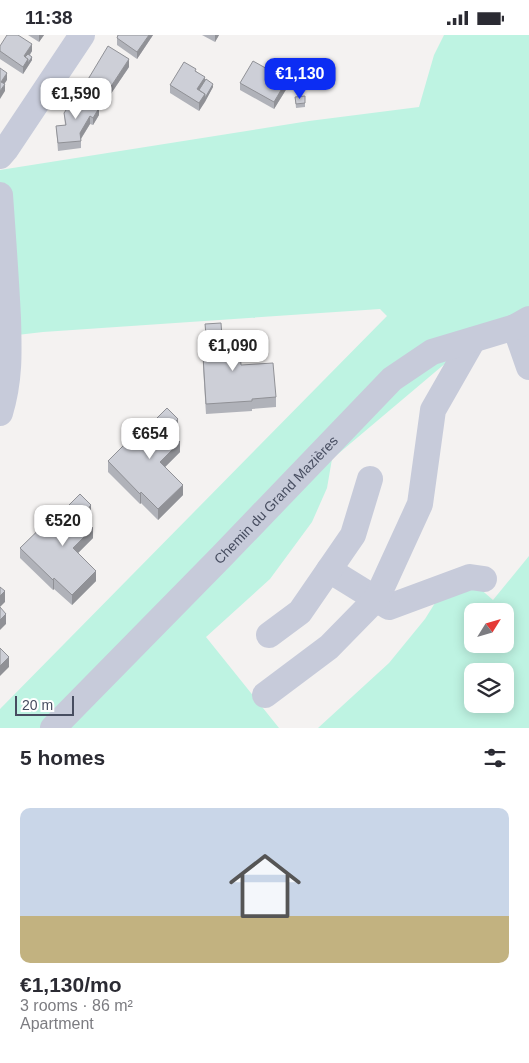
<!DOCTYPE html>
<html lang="en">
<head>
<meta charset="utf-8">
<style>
	body { margin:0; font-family:Helvetica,sans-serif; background:#f2f2f3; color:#2b2b33; height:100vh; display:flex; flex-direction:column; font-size:19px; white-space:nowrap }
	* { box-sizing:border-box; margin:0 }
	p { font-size:16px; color:#7c7c81 }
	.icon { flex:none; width:28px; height:28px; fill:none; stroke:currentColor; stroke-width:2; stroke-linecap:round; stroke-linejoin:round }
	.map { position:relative; height:693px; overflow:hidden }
	.sheet { display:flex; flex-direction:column; background:#fff; flex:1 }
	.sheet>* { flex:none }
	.needle { width:32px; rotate:53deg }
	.fabs { position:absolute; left:464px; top:568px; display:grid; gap:10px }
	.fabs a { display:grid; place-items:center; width:50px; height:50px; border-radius:10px; background:#fff; box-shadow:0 2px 12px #0003; font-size:25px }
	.scale { position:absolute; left:15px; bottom:12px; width:59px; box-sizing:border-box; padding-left:5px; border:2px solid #474d60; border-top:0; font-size:14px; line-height:18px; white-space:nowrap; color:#474d60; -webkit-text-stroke:4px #fff; paint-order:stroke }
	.price { position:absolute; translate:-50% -42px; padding:0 11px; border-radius:10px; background:#fff; color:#222; font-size:16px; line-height:32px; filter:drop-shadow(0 1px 2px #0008) }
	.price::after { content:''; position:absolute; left:50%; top:30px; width:15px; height:11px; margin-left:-8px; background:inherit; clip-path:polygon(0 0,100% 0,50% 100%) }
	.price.current { background:#0c2df3; color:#fff }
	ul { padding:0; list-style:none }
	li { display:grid; align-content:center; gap:10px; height:265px; padding:0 20px }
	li+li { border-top:1px solid #e1e1e2 }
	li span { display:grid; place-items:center; height:155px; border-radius:10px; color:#555 }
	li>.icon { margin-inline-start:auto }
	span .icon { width:90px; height:90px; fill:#fffc; stroke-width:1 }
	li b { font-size:21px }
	h2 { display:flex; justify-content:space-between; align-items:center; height:60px; padding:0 20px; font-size:21px }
	.status { display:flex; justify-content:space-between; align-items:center; height:35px; padding:0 25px; background:#fff; direction:ltr }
	.status svg { height:14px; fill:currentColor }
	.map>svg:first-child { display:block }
</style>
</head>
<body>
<div class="status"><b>11:38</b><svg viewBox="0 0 49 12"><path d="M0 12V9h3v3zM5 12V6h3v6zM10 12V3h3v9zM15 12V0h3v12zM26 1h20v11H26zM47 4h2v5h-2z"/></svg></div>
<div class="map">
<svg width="529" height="693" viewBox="0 0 529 693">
	<rect width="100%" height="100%" fill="#f4f2f1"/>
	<!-- green -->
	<g fill="#bef3e2" fill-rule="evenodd">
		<path d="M 444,0 L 529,0 L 529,284 L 473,305 L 332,424 L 327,453 L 312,487 L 270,544 L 206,602 L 279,693 L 0,693 L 0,674 L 387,281 L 380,274 L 43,297 L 0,302 L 0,135 L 309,86 L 419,72 L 434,20 Z"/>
		<path d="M 529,521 L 529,693 L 318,693 L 389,628 L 425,584 L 435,568 L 470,545 L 493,565 ZM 472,576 L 505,576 L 505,609 L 472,609 ZM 472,636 L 505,636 L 505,669 L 472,669 Z"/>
	</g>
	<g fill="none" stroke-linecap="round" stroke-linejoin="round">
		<!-- minor -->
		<g stroke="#c7cbda" stroke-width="26">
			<path d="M 0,121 L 6,114 L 82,0"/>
			<path d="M 0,160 C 3,201 6,242 8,283 C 9,317 10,345 0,378"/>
			<path d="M 515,292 L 529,332"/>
			<path d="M 329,535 L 389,572 L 470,542 L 484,544"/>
			<path d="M 269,600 L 300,577 L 353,500 L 370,444"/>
			<path d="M 265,660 L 329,612 L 377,563 L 420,469 L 433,375 L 473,305"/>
			<path id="s1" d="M 53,693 L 221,522 L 392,344 L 432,317 L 515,292 L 529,284"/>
		</g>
	</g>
	<!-- wall -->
	<g fill="#b0b2b9">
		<path d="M 28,0 L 44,0 L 39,7 Z"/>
		<path d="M 118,0 L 153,0 L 137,24 L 117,10 L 117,3 Z"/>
		<path d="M 202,0 L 219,0 L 215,7 Z"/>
		<path d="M 0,11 L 32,16 L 30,20 L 32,25 L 23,39 L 0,24 Z"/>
		<path d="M 129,32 L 106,66 L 87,53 L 87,46 Z"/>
		<path d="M 196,36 L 213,52 L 199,76 L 170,58 L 170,50 Z"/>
		<path d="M 240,48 L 287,53 L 274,74 L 240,55 Z"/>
		<path d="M 295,62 L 305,68 L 305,72 L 296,73 Z"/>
		<path d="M 64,78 L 99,80 L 93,90 L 90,89 L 81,104 L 81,113 L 58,116 L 56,91 L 65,90 Z"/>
		<path d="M 205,289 L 222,302 L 241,330 L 276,362 L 276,372 L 252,374 L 252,376 L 206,379 L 203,332 L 203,321 L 207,321 Z"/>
		<path d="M 178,395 L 173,400 L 180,417 L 165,432 L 183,460 L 158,485 L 141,468 L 140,469 L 108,437 L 108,426 L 144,396 Z"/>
		<path d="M 91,481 L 86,486 L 93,503 L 78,518 L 96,546 L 72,570 L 54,554 L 53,555 L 20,523 L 20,513 L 57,482 Z"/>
	</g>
	<!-- shaded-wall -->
	<g fill="#909196">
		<path d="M 39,0 L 44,0 L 39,7 Z"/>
		<path d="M 149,0 L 153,0 L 137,24 L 137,17 Z"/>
		<path d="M 215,0 L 219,0 L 215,7 Z"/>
		<path d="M 32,9 L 32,16 L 25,26 L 24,21 Z"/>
		<path d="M 32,22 L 32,25 L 23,39 L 23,32 L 28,24 Z"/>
		<path d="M 129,24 L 129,32 L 106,66 L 106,59 Z"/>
		<path d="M 7,38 L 7,45 L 1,54 L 1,47 Z"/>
		<path d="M 205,42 L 205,49 L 199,59 L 197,54 Z"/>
		<path d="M 287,45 L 287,53 L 274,74 L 274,67 Z"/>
		<path d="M 5,49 L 5,56 L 0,64 L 0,56 Z"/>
		<path d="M 213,49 L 213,52 L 205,67 L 205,63 Z"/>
		<path d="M 205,59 L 205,67 L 199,76 L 199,68 Z"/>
		<path d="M 99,73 L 99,80 L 93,90 L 93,83 Z"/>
		<path d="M 90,81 L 90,89 L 80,105 L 80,98 Z"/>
		<path d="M 178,384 L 178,395 L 168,405 L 168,395 Z"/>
		<path d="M 180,407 L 180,417 L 160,437 L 160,427 Z"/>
		<path d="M 183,450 L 183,460 L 158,485 L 158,474 Z"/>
		<path d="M 141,457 L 141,468 L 140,469 L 140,459 Z"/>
		<path d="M 91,470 L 91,481 L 81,491 L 81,481 Z"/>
		<path d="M 93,493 L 93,503 L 73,523 L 73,513 Z"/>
		<path d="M 96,536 L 96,546 L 72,570 L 72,560 Z"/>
		<path d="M 54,543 L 54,554 L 53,555 L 53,545 Z"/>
		<path d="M 5,556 L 5,567 L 0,572 L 0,561 Z"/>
		<path d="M 6,579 L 6,589 L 0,595 L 0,585 Z"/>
		<path d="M 9,622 L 9,632 L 0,641 L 0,631 Z"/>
	</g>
	<!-- building -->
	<g fill="#cdcfd7" stroke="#909196">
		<path d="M 7,0 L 18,0 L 32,9 L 24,21 L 28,24 L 23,32 L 0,16 L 0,11 Z"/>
		<path d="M 118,0 L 149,0 L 137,17 L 117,3 Z"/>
		<path d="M 108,11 L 129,24 L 106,59 L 87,46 Z"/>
		<path d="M 28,19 L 32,22 L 28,28 L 28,24 L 25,22 Z"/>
		<path d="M 253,26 L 287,45 L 274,67 L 240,48 Z"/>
		<path d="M 184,27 L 196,34 L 195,36 L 205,42 L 197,54 L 205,59 L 199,68 L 170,50 Z"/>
		<path d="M 0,33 L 7,38 L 1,47 L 5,49 L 0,56 Z"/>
		<path d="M 206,44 L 213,49 L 205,63 L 205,59 L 199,55 Z"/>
		<path d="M 77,59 L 99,73 L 93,83 L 90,81 L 80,98 L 81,106 L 58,108 L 56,91 L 66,90 L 64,78 Z"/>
		<path d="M 305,61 L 305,68 L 296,69 L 295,62 Z"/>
		<path d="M 221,288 L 222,302 L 239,301 L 241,330 L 273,328 L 276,362 L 252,364 L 252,366 L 206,369 L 203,321 L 208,321 L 205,289 Z"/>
		<path d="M 167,373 L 178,384 L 168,395 L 180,407 L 160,427 L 183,450 L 158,474 L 141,457 L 140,459 L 108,426 L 141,393 L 144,396 Z"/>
		<path d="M 80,459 L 91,470 L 81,481 L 93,493 L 73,513 L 96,536 L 72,560 L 54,543 L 53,545 L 20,513 L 55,479 L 57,482 Z"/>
		<path d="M 0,552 L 5,556 L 0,561 Z"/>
		<path d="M 0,572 L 6,579 L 0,585 Z"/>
		<path d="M 0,613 L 9,622 L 0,631 Z"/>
	</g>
	<g text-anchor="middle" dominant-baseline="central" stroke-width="4" stroke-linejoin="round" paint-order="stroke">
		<!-- street labels -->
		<g font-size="14" fill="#474d60" stroke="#fff">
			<text stroke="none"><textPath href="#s1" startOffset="319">Chemin du Grand Mazières</textPath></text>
		</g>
	</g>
</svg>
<div class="fabs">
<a><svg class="needle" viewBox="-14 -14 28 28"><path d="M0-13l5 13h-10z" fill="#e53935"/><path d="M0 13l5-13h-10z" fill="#7c7c81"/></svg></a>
<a><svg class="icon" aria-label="layers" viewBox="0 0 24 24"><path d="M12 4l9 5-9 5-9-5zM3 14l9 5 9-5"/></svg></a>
</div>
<div class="scale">20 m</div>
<b class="price current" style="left:300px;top:65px">€1,130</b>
<b class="price" style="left:76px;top:85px">€1,590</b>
<b class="price" style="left:233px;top:337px">€1,090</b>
<b class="price" style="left:150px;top:425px">€654</b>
<b class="price" style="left:63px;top:512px">€520</b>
</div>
<section class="sheet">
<h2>5 homes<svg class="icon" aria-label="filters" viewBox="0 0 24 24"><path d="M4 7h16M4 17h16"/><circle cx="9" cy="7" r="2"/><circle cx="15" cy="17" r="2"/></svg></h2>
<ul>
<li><span style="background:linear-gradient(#c9d6e8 70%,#c2b280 0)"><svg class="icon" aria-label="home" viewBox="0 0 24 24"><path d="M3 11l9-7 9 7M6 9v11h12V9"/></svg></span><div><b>€1,130/mo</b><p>3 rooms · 86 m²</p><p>Apartment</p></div></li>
</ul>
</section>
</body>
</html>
